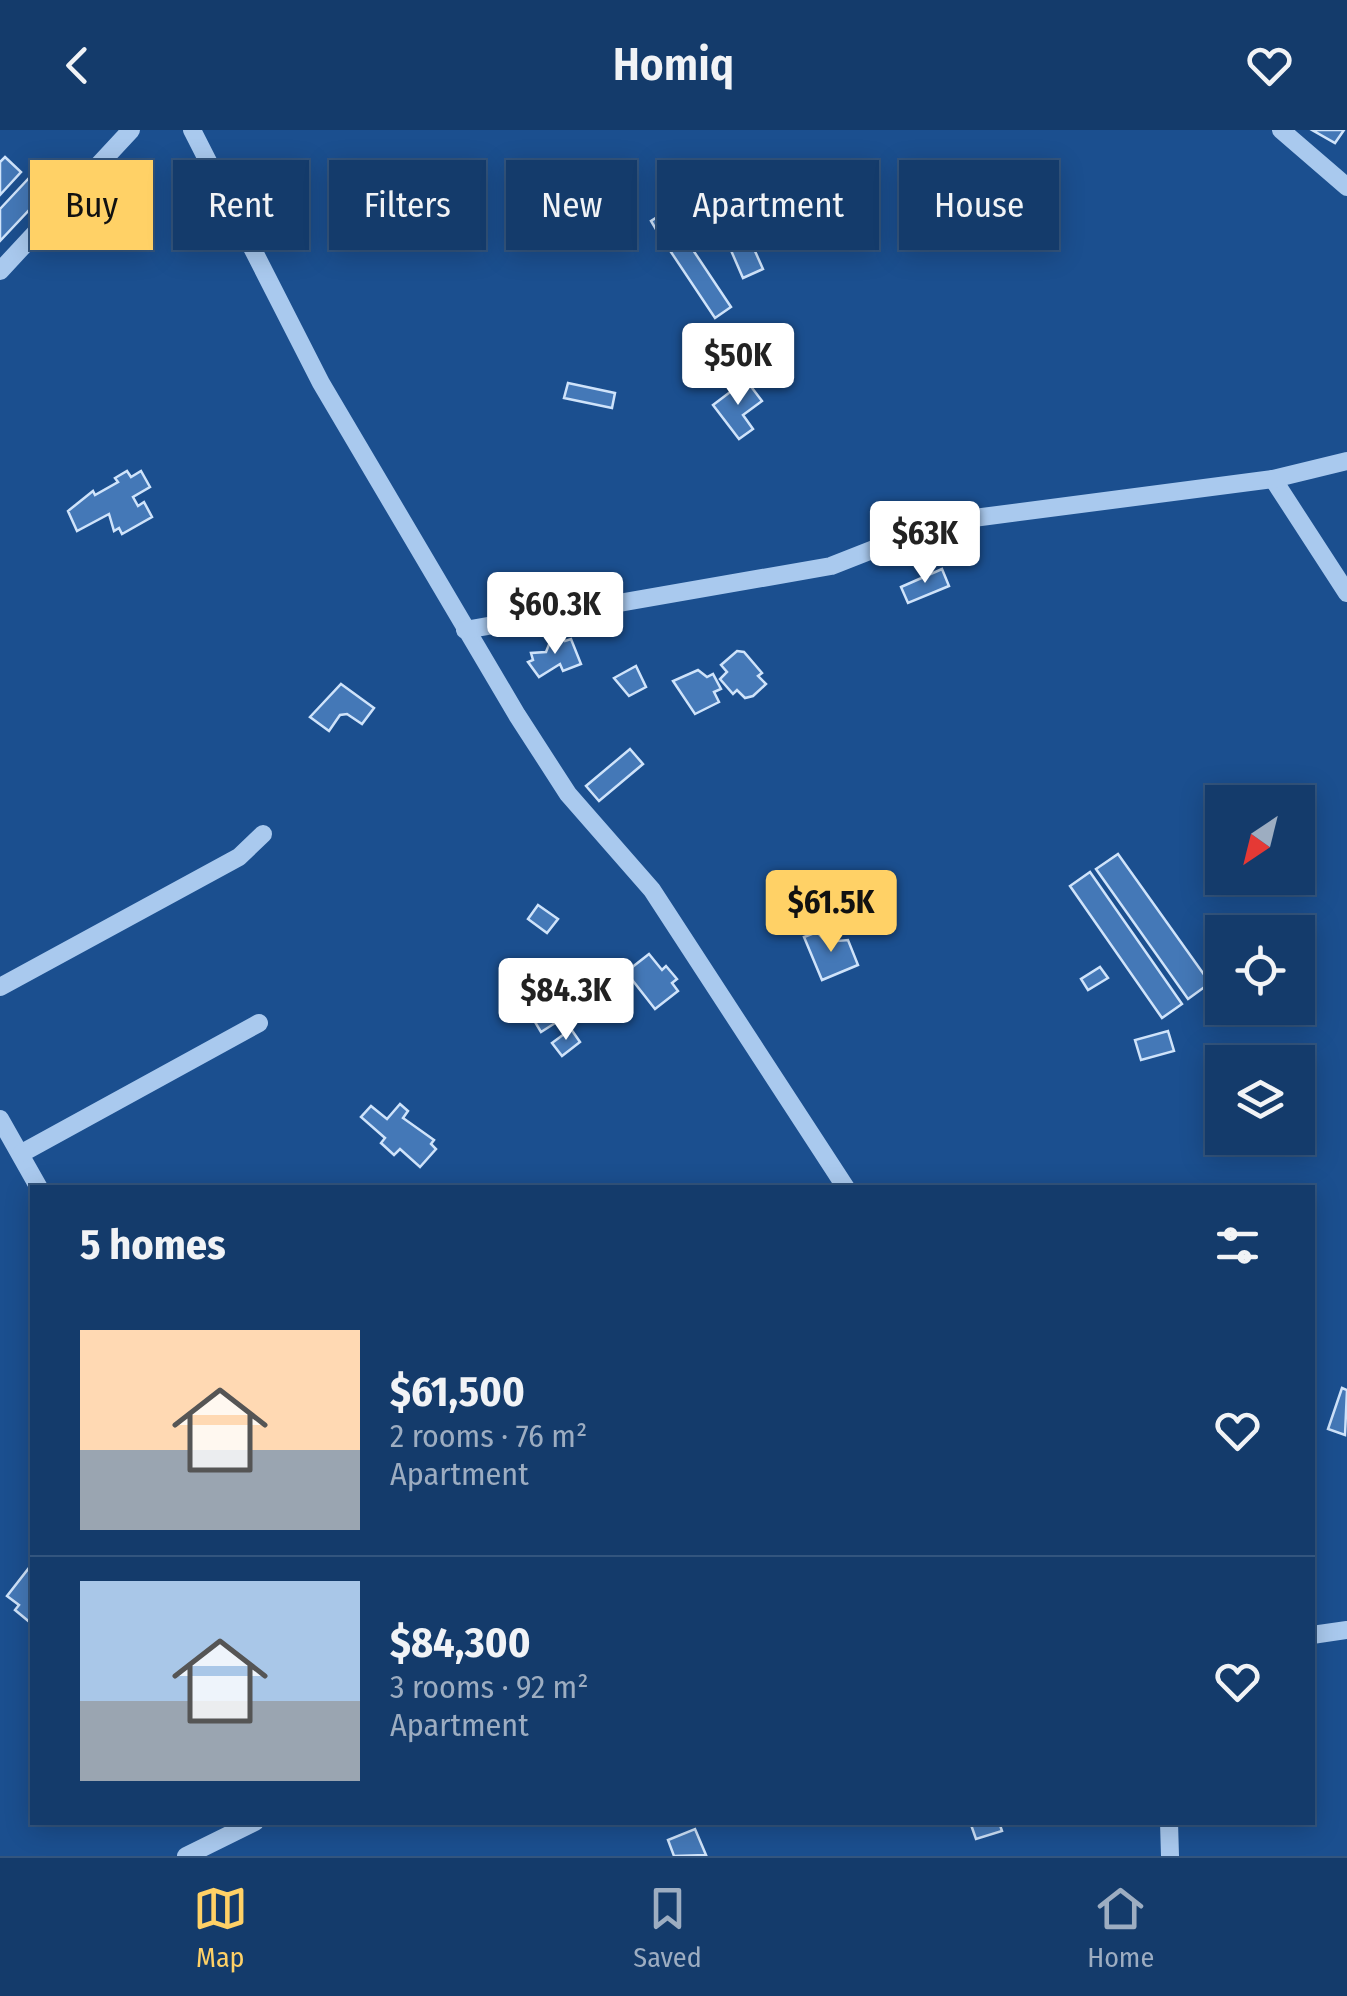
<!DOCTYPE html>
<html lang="en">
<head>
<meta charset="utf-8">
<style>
	body { margin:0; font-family:"Fira Sans Condensed",sans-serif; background:#1d4271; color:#f1f3f6; height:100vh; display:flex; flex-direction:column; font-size:38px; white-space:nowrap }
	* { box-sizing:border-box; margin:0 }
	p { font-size:32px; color:#9dadc1 }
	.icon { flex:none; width:55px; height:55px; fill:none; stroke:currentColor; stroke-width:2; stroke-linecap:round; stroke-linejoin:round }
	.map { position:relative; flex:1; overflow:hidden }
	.side { position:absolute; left:30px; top:1055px; width:1285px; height:640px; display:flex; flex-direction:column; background:#143b6b; border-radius:0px; box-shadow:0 5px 25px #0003,0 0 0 2px #33557e }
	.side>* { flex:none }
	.top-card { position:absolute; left:30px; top:30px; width:1288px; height:90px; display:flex; gap:20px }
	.needle { width:65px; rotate:215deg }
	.fabs { position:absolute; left:1205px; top:655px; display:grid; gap:20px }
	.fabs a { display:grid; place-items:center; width:110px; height:110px; border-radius:0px; background:#143b6b; box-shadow:0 5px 25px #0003,0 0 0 2px #33557e; font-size:50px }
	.price { position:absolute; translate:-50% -85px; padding:0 22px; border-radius:10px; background:#fff; color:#222; font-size:32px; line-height:65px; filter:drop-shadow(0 2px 5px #0008) }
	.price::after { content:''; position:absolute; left:50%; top:60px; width:30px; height:22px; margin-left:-15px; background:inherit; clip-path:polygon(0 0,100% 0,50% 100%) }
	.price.active { background:#ffd166; color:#111 }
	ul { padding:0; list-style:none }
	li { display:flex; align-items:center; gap:30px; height:250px; padding:0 50px }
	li+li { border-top:2px solid #33557e }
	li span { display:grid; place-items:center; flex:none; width:280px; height:200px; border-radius:0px; color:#555 }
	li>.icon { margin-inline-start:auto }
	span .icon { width:120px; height:120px; fill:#fffc; stroke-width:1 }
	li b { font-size:42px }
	h2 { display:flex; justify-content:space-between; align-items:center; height:120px; padding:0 50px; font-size:42px }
	.chip { padding:0 35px; border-radius:0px; background:#143b6b; box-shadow:0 5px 25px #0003,0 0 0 2px #33557e; font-size:35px; line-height:90px }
	.chip.active { background:#ffd166; color:#111 }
	header { display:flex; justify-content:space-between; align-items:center; height:130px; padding:0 50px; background:#143b6b; font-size:45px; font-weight:600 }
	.menu { display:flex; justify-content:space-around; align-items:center; height:140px; border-top:2px solid #33557e; background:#143b6b; font-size:28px; color:#9dadc1 }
	.menu a { display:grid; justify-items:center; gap:5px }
	.menu .active { color:#ffd166 }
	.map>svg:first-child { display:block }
</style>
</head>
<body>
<header><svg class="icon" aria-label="back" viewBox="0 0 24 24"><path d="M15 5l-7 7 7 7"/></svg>Homiq<svg class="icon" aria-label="heart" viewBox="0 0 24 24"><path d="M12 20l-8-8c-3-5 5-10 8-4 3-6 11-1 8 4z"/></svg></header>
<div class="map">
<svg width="1347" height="1726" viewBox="0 0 1347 1726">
	<rect width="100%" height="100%" fill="#1b4f8f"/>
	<!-- building -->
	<g fill="#4478b7" stroke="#cfe3fa" stroke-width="2.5">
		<path d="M 1312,0 L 1344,0 L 1335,13 Z"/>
		<path d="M 5,27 L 21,42 L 0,65 L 0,32 Z"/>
		<path d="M 29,48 L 45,63 L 0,111 L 0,79 Z"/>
		<path d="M 725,54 L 763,139 L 743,148 L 706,63 Z"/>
		<path d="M 667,81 L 673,92 L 657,101 L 651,91 Z"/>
		<path d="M 687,111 L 731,177 L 715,188 L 671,122 Z"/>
		<path d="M 746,250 L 762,271 L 743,285 L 753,299 L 739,309 L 713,275 Z"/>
		<path d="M 568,253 L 615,263 L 612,278 L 564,268 Z"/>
		<path d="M 127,341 L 131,347 L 141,341 L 150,357 L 133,367 L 138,376 L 144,372 L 152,387 L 122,404 L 119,398 L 114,401 L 109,384 L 77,401 L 68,381 L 93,361 L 95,365 L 118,352 L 115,348 Z"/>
		<path d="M 942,439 L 949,456 L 908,473 L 901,457 Z"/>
		<path d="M 563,507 L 565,511 L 571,509 L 581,534 L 563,541 L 560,534 L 539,547 L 528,532 L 533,530 L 531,523 L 546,522 L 550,512 Z"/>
		<path d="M 737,521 L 744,522 L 762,543 L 758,546 L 766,554 L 753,566 L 745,568 L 737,560 L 733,564 L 720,549 L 727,542 L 721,535 Z"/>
		<path d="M 636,536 L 646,557 L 629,566 L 614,548 Z"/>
		<path d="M 698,540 L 707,547 L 713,544 L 721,559 L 714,562 L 719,572 L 695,584 L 673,551 Z"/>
		<path d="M 341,554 L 374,578 L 362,594 L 347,584 L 340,585 L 329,601 L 310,587 Z"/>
		<path d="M 630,619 L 643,634 L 599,671 L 586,656 Z"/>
		<path d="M 1118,724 L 1210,853 L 1188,869 L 1096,739 Z"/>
		<path d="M 1090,742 L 1182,874 L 1162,888 L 1070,756 Z"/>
		<path d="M 538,775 L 558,789 L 547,803 L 528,789 Z"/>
		<path d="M 817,802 L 826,812 L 848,810 L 858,835 L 822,850 L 804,807 Z"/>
		<path d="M 649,824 L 662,840 L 666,836 L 677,849 L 672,853 L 678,861 L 655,879 L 626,842 Z"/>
		<path d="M 1100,837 L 1108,848 L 1088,860 L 1081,849 Z"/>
		<path d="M 536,846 L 547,861 L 525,876 L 515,860 Z"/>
		<path d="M 553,873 L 563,888 L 541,902 L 532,887 Z"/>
		<path d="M 571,899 L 580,912 L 562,926 L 552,913 Z"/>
		<path d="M 1168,901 L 1174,921 L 1141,930 L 1135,910 Z"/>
		<path d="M 400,974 L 408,981 L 403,988 L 434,1010 L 431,1014 L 436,1019 L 420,1037 L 400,1019 L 394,1025 L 381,1013 L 385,1008 L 361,987 L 371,976 L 387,989 Z"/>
		<path d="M 1342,1258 L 1347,1260 L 1345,1305 L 1328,1299 Z"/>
		<path d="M 32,1434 L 32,1494 L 15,1480 L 19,1475 L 7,1466 Z"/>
		<path d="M 970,1692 L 999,1692 L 1002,1701 L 976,1709 Z"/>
		<path d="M 695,1699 L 706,1725 L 674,1726 L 668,1710 Z"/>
	</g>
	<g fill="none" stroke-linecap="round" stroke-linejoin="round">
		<!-- minor -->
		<g stroke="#a9c9ee" stroke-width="18">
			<path d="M 192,0 L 321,253 L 517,585 L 568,664 L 652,760 L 846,1058"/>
			<path d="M 1281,0 L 1347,57"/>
			<path d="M 0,141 L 131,0"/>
			<path d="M 1273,349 L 1347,463"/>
			<path d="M 465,500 L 831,436 L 943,392 L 1273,349 L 1347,331"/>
			<path d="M 0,857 L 239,727 L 263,704"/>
			<path d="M 0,989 L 39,1058"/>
			<path d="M 22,1023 L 259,893"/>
			<path d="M 1312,1505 L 1347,1500"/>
			<path d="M 1169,1692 L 1170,1726"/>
			<path d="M 186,1726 L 255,1692"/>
		</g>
	</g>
</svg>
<div class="fabs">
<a><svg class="needle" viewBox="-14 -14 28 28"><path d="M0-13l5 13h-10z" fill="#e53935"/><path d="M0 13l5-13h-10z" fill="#9dadc1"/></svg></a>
<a><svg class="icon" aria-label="locate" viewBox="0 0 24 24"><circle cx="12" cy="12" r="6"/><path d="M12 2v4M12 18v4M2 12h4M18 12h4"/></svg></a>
<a><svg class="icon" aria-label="layers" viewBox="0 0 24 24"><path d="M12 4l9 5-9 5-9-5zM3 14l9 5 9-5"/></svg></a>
</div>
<b class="price" style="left:738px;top:278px">$50K</b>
<b class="price" style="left:925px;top:456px">$63K</b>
<b class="price" style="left:555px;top:527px">$60.3K</b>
<b class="price active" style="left:831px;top:825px">$61.5K</b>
<b class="price" style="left:566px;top:913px">$84.3K</b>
<div class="top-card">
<a class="chip active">Buy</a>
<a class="chip">Rent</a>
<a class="chip">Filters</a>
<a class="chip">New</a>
<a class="chip">Apartment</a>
<a class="chip">House</a>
</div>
<section class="side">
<h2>5 homes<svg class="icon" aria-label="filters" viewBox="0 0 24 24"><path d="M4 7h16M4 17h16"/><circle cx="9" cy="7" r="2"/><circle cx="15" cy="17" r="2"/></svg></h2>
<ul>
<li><span style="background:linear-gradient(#ffd9b3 60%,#9aa5b1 0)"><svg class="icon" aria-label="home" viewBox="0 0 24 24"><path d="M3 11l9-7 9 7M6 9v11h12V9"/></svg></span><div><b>$61,500</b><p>2 rooms · 76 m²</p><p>Apartment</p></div><svg class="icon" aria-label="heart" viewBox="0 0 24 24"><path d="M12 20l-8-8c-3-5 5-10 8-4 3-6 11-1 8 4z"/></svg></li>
<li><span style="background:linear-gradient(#a9c7e8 60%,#9aa5b1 0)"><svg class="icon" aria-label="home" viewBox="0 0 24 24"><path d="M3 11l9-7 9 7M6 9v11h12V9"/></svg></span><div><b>$84,300</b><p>3 rooms · 92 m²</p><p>Apartment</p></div><svg class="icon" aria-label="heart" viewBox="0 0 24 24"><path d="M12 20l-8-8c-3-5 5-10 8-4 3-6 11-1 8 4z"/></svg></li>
</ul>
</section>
</div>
<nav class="menu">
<a class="active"><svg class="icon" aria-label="map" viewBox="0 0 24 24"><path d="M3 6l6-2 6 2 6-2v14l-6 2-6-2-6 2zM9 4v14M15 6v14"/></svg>Map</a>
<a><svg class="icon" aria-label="saved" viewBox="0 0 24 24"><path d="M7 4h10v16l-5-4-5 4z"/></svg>Saved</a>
<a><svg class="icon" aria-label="home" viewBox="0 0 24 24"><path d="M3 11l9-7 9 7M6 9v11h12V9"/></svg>Home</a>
</nav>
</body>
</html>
